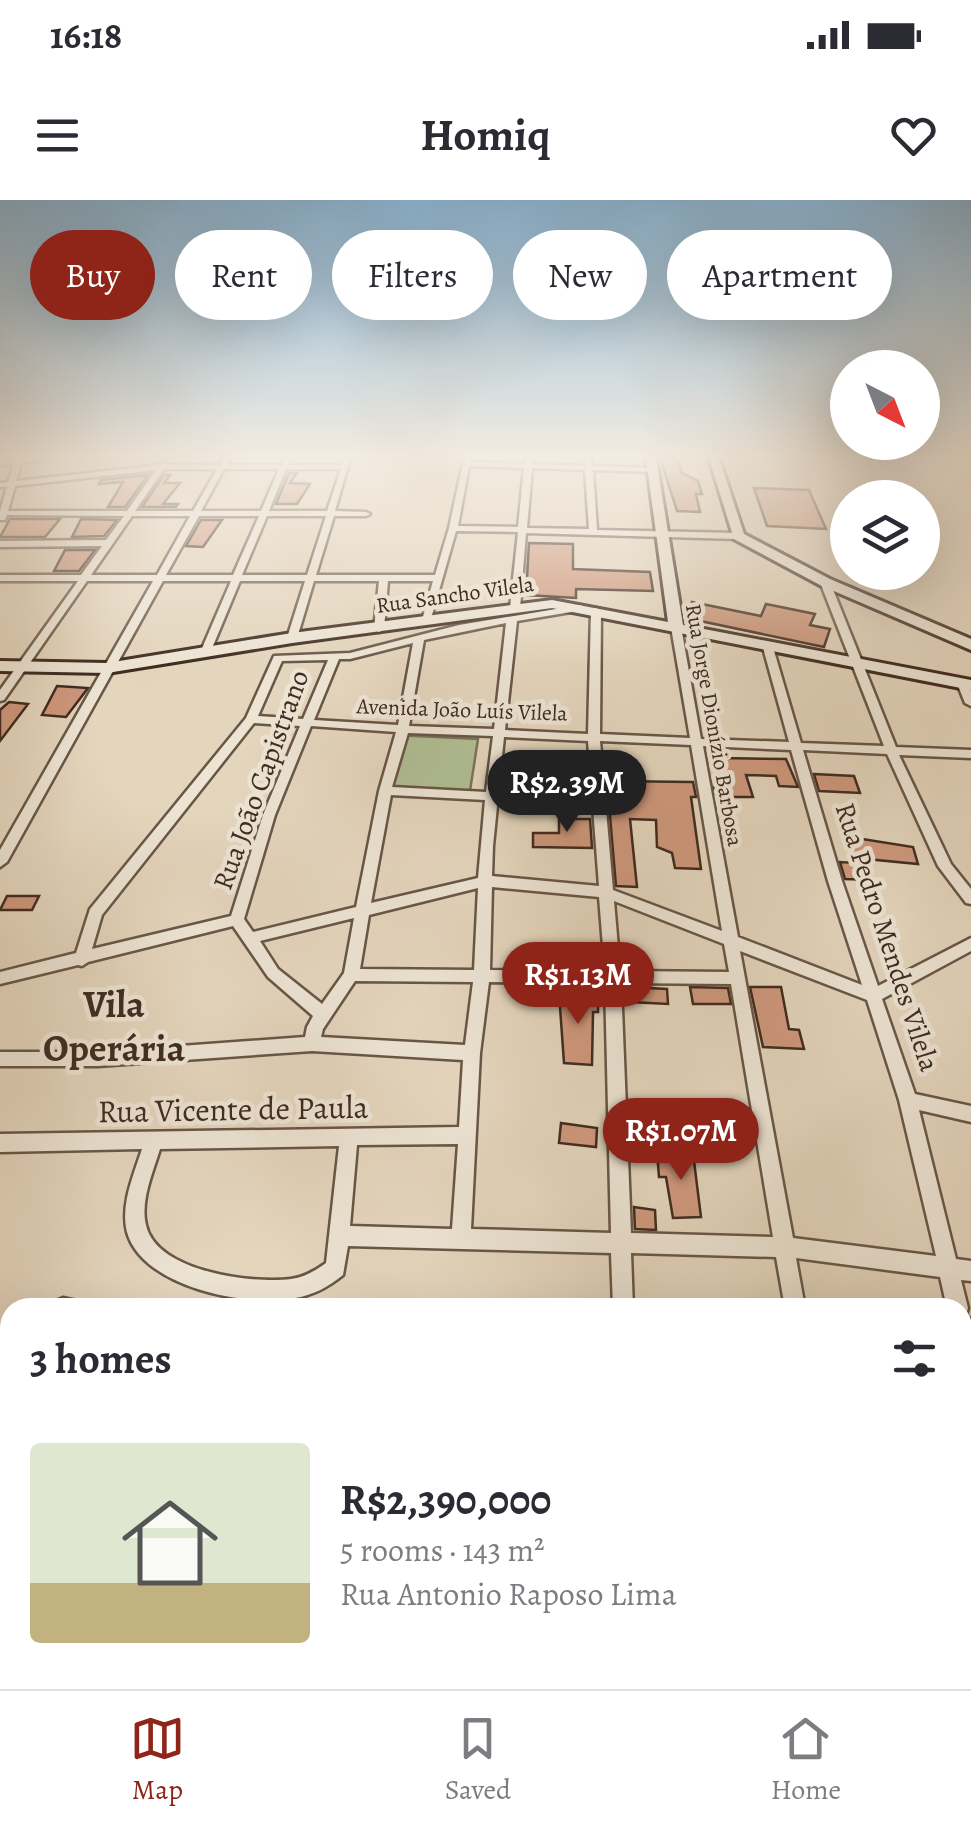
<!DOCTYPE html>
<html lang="en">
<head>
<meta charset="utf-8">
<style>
	body { margin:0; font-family:Alegreya,serif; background:#f7f7f7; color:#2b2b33; height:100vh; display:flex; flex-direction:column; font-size:38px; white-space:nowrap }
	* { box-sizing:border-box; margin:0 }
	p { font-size:32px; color:#7c7c81 }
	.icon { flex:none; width:55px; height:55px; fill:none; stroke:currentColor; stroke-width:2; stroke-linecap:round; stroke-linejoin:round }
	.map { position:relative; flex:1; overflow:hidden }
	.sheet { position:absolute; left:0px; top:1098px; width:972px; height:392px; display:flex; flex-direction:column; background:#fff; border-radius:30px 30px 0 0; box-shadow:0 10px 40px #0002 }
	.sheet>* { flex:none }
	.guide { position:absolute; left:30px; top:30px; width:912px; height:90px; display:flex; gap:20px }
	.needle { width:65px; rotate:138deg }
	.fabs { position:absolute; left:830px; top:150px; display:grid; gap:20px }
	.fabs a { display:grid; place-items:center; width:110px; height:110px; border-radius:50%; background:#fff; box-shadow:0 10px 40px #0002; font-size:50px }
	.price { position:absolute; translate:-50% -85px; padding:0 22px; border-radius:35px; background:#8f2418; color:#fff; font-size:32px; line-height:65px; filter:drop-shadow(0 2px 5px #0008) }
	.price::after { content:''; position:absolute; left:50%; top:60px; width:30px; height:22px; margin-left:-15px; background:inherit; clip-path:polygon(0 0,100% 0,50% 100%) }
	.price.selected { background:#222; color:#fff }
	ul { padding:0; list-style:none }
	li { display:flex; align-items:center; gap:30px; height:250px; padding:0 30px }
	li span { display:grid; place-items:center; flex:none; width:280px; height:200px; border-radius:10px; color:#555 }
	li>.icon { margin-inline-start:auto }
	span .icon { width:120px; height:120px; fill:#fffc; stroke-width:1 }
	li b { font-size:42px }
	h2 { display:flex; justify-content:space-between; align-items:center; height:120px; padding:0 30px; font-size:42px }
	.tag { padding:0 35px; border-radius:45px; background:#fff; box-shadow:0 10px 40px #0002; font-size:35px; line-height:90px }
	.tag.selected { background:#8f2418; color:#fff }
	.status { display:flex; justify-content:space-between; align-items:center; height:70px; padding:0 50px; background:#fff; direction:ltr }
	.status svg { height:28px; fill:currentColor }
	header { display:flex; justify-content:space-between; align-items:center; height:130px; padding:0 30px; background:#fff; font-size:45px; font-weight:700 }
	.menu { display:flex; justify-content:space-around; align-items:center; height:140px; border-top:2px solid #e1e1e2; background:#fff; font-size:28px; color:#7c7c81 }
	.menu a { display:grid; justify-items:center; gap:5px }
	.menu .selected { color:#8f2418 }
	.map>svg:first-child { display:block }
</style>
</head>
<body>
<div class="status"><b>16:18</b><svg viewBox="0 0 49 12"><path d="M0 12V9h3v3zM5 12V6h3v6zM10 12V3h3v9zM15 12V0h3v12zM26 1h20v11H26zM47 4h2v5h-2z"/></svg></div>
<header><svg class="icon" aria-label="menu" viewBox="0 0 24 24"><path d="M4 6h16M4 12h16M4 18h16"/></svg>Homiq<svg class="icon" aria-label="heart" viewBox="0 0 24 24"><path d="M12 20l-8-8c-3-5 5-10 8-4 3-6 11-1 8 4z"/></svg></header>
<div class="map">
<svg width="971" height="1489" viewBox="0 0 971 1489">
	<rect width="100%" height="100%" fill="#e4d5bd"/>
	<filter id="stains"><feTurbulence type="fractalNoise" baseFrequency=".002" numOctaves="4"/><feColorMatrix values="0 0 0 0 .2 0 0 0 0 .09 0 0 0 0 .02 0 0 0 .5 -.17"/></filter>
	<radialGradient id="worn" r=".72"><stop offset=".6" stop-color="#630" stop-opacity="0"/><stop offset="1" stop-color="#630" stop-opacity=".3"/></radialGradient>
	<!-- green -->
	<path fill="#b0be94" stroke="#78745a" stroke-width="2.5" d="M 395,535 L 478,539 L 470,591 L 381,586 Z"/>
	<!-- building -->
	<g fill="#cf987d" stroke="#3f2b20" stroke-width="2.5">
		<path d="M 660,258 L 677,258 L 682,273 L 698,281 L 702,294 L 696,294 L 700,312 L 677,311 Z"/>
		<path d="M 289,273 L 297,273 L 290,283 L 310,284 L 297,304 L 276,304 Z"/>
		<path d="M 148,275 L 125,307 L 108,307 L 123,282 L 99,284 L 101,280 Z"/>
		<path d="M 164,275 L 170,275 L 164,283 L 180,283 L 163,304 L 178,304 L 176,307 L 142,307 Z"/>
		<path d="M 754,288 L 809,290 L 826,329 L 767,326 Z"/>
		<path d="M 10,319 L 60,319 L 45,337 L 0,337 Z"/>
		<path d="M 81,319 L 117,320 L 104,336 L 72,337 Z"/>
		<path d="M 201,320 L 222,320 L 203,347 L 186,346 Z"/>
		<path d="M 529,343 L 573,344 L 573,369 L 650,372 L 653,391 L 576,389 L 576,398 L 526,395 Z"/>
		<path d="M 65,350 L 95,350 L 79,371 L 54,371 Z"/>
		<path d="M 692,402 L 761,416 L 766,404 L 815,414 L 810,425 L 830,429 L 824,447 L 686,418 Z"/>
		<path d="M 57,486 L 88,488 L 66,517 L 42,515 Z"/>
		<path d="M 9,502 L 28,504 L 0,541 L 0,510 Z"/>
		<path d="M 721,558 L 786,559 L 798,587 L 779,586 L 776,576 L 746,575 L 753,597 L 716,597 L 713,582 L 720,582 Z"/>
		<path d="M 814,574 L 854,576 L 860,593 L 819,591 Z"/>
		<path d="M 607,581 L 693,582 L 696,597 L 691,597 L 701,669 L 675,668 L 672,653 L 657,647 L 656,620 L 630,619 L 637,687 L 616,686 Z"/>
		<path d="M 559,619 L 590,619 L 592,648 L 533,647 L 533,633 L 559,633 Z"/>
		<path d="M 856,638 L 913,647 L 918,664 L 866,659 L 874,680 L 845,679 L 840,662 L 855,663 L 848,640 Z"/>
		<path d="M 7,696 L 39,696 L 32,710 L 0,710 Z"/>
		<path d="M 629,787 L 667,789 L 668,804 L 630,802 Z"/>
		<path d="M 690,787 L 728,788 L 731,804 L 693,804 Z"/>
		<path d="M 750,787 L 781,787 L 789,829 L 799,830 L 804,849 L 763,847 Z"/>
		<path d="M 559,793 L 598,795 L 598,812 L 593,812 L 592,865 L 564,863 Z"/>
		<path d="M 561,923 L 597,928 L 596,947 L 559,943 Z"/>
		<path d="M 657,952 L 693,953 L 701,1017 L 673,1018 L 666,977 L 659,977 Z"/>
		<path d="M 634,1007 L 655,1010 L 656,1030 L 635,1029 Z"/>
	</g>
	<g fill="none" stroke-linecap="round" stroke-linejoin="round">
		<!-- street casing -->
		<g stroke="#685647" stroke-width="5">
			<g id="street">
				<path d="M 31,258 L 52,258 L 21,263 L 16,281 L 160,265 L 164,262 L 167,265 L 220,265 L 224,258 L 231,258 L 227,265 L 281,265 L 286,259 L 290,261 L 288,265 L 342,265 L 344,259 L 350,259 L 335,311 L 366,312 L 370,314 L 366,316 L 334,316 L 316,375 L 435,375 L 449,328 L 464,258 L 470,258 L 470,262 L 525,264 L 526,258 L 532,258 L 532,264 L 585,266 L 585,258 L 591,258 L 592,266 L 656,268 L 653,272 L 593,270 L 597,330 L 738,333 L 742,336 L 738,339 L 526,333 L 520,408 L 515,411 L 510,408 L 518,332 L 456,331 L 430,422 L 422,420 L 433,381 L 388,381 L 384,429 L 379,432 L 374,429 L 379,381 L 314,381 L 297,438 L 292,441 L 287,438 L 305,381 L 240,381 L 210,453 L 205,456 L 200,453 L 231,381 L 163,381 L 7,662 L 0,667 L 0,650 L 153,381 L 87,381 L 4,500 L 0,501 L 0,490 L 78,381 L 0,381 L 0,375 L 81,375 L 102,346 L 0,347 L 0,341 L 106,340 L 124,316 L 7,315 L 5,320 L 0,320 L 0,311 L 7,287 L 0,287 L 0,283 L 8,282 L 14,264 L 0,265 L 0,261 ZM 469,266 L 524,268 L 518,327 L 458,326 ZM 532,268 L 585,270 L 589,329 L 527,328 ZM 164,269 L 217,269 L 193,311 L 135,311 ZM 224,269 L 279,269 L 261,311 L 201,311 ZM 286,269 L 341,269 L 327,311 L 269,311 ZM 156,270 L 127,311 L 8,311 L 15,286 ZM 132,316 L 190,316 L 157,375 L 91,375 ZM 199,316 L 259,316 L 233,375 L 166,375 ZM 267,316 L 326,316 L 307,375 L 242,375 Z"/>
				<path d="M 822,380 L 830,382 L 896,547 L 971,550 L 971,558 L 899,555 L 951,664 L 971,689 L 971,704 L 966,703 L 938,666 L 887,554 L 803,550 L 842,681 L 878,786 L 971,738 L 971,751 L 882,799 L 915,894 L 971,906 L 971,922 L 919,910 L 956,1059 L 971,1061 L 971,1081 L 961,1080 L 968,1108 L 966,1115 L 971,1120 L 971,1167 L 962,1162 L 962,1108 L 947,1108 L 940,1077 L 796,1058 L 805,1108 L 785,1108 L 776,1057 L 631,1053 L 633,1108 L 613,1108 L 611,1053 L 348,1046 L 343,1075 C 328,1087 314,1095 295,1098 C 247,1108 142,1087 127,1032 C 120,1005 134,974 142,949 L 0,952 L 0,934 L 459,927 L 463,860 L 312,851 L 98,866 L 0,866 L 0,852 L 98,852 L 305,837 L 307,827 L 313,816 L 268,777 L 233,726 L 88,762 L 82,766 L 78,765 L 0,784 L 0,772 L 76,753 L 90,709 L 246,518 L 274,456 L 350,453 L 459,425 L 580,405 L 585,408 L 583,410 L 517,421 L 505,530 L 588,534 L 591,411 L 596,408 L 601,411 L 600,534 L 690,538 L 671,427 L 676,424 L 681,427 L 701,539 L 789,542 L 762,444 L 767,441 L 772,444 L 801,543 L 884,546 L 820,382 ZM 506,423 L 494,529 L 409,526 L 424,440 ZM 413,443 L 398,525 L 314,520 L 339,459 L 350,459 ZM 328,460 L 303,519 L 258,516 L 282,461 ZM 254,523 L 300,526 L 263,615 L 231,716 L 92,749 L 102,715 ZM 311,526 L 396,532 L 379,591 L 356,707 L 253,732 L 244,719 L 275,615 ZM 408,533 L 493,536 L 486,592 L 392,587 ZM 504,537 L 588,541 L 599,686 L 492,676 L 493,646 ZM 600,541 L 691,545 L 722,731 L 613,690 ZM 703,546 L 791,550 L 828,681 L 862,785 L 738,737 ZM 391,595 L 485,600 L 478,678 L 371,703 ZM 492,687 L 599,697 L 605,771 L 490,770 ZM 478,688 L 474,770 L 360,769 L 369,715 ZM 614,701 L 724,744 L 729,772 L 620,771 ZM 354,718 L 344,773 L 322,804 L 278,769 L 260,741 ZM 740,751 L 867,800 L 899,900 L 936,1056 L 793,1038 ZM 355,781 L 473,782 L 465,845 L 321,837 L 323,829 ZM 489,782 L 605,783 L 611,1033 L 471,1029 L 480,853 ZM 621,783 L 731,784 L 773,1037 L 631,1033 ZM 458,944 L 452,1029 L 350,1026 L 357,945 ZM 339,946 L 326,1063 C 315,1071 305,1077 291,1079 C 253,1084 156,1072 146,1025 C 140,1001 153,972 160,949 Z"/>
				<path d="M 962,480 L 966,481 L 971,491 L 971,506 L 965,503 L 957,483 Z"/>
				<path d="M 63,1098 L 77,1101 L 80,1108 L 53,1108 L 56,1101 Z"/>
				<path d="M 10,1129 L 10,1161 L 8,1166 L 0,1169 L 0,1137 L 2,1132 Z"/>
				<rect x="834" y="1480" width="26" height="9"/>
			</g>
		</g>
		<!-- secondary casing -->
		<g stroke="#3f2b20" stroke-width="6">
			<g id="secondary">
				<path d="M 646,258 L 656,258 L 683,425 L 971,480 L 971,490 L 552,408 L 292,443 L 107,473 L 0,471 L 0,461 L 107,463 L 292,433 L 552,400 L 668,422 Z"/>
				<path d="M 709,258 L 719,258 L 744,334 L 830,379 L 971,439 L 971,450 L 820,385 L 734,339 Z"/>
			</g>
		</g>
		<!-- street -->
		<use href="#street" fill="#ede4d4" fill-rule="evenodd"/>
		<!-- secondary -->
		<use href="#secondary" fill="#ede4d4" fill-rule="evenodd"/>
	</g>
	<!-- sky -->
	<linearGradient id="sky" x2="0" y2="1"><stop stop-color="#88b5d6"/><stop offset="0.55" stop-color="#f3ece1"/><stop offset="1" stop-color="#f3ece1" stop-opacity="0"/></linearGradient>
	<rect width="971" height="466" fill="url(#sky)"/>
	<g text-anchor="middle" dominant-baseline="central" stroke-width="9" stroke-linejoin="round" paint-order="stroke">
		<!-- far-street labels -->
		<g font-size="22" fill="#3f2b20" stroke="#ede4d4">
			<text transform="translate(455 395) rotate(-8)">Rua Sancho Vilela</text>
			<text transform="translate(462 510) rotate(2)">Avenida João Luís Vilela</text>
			<text transform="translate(714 525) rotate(80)">Rua Jorge Dionízio Barbosa</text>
		</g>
		<!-- street labels -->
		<g font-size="28" fill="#3f2b20" stroke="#ede4d4">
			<text transform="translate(261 580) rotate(-70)">Rua João Capistrano</text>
			<text transform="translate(887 737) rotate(72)">Rua Pedro Mendes Vilela</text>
		</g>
		<!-- near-street labels -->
		<g font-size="32" fill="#3f2b20" stroke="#ede4d4">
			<text transform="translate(233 909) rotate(-1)">Rua Vicente de Paula</text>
		</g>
		<!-- district labels -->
		<g font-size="38" font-weight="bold" fill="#3f2b20" stroke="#ede4d4">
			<text x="114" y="804">Vila<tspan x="114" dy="44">Operária</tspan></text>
		</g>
	</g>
	<rect width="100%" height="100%" filter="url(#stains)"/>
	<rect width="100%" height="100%" fill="url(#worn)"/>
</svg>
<div class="fabs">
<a><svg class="needle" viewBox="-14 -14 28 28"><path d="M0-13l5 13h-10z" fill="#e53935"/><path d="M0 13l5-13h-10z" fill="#7c7c81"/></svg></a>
<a><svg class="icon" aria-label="layers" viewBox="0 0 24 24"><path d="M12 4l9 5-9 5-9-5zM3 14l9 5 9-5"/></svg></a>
</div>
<b class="price selected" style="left:567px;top:635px">R$2.39M</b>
<b class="price" style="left:578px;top:827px">R$1.13M</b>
<b class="price" style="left:681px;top:983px">R$1.07M</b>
<div class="guide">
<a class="tag selected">Buy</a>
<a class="tag">Rent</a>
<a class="tag">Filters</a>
<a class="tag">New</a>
<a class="tag">Apartment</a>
</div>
<section class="sheet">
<h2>3 homes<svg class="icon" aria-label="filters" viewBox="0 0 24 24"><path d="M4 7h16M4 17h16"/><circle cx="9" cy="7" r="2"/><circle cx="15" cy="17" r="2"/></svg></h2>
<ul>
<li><span style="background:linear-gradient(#dfe7d0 70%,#c2b280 0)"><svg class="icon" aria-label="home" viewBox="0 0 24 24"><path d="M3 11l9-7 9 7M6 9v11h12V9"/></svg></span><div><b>R$2,390,000</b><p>5 rooms · 143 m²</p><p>Rua Antonio Raposo Lima</p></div></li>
</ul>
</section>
</div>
<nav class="menu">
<a class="selected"><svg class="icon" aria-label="map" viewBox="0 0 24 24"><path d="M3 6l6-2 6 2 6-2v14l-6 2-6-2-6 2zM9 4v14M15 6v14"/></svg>Map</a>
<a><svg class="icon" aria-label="saved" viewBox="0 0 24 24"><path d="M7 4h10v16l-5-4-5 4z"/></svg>Saved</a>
<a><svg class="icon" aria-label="home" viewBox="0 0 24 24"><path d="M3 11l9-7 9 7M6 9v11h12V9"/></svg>Home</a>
</nav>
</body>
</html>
